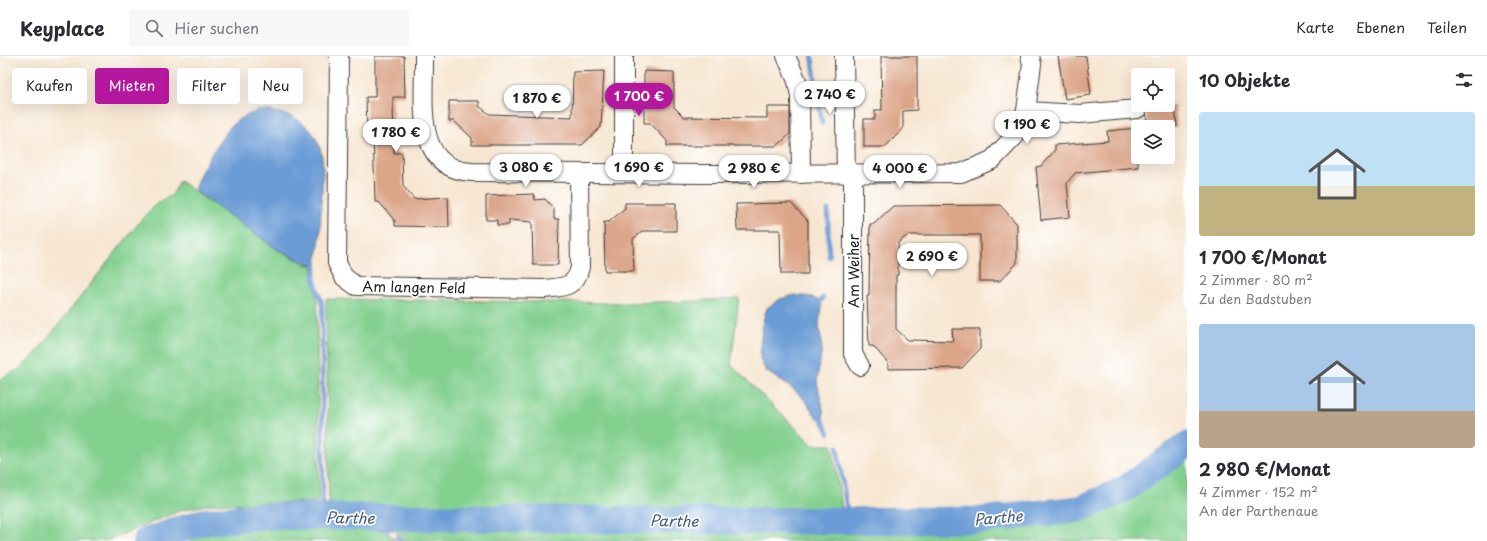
<!DOCTYPE html>
<html lang="de">
<head>
<meta charset="utf-8">
<style>
	body { margin:0; font-family:"Playpen Sans",sans-serif; background:#f7f7f7; color:#2b2b33; height:100vh; display:flex; flex-direction:column; font-size:15px; white-space:nowrap }
	* { box-sizing:border-box; margin:0 }
	p { font-size:13px; color:#7c7c81 }
	.icon { flex:none; width:22px; height:22px; fill:none; stroke:currentColor; stroke-width:2; stroke-linecap:round; stroke-linejoin:round }
	.map { position:relative; flex:1; overflow:hidden }
	.details { display:flex; flex-direction:column; background:#fff; width:300px }
	.details>* { flex:none }
	.banner { position:absolute; left:12px; top:12px; width:380px; height:36px; display:flex; gap:8px }
	.fabs { position:absolute; left:1131px; top:12px; display:grid; gap:8px }
	.fabs a { display:grid; place-items:center; width:44px; height:44px; border-radius:4px; background:#fff; box-shadow:0 4px 16px #0002; font-size:20px }
	.price { position:absolute; translate:-50% -34px; padding:0 9px; border-radius:14px; background:#fff; color:#222; font-size:13px; line-height:26px; filter:drop-shadow(0 1px 2px #0008) }
	.price::after { content:''; position:absolute; left:50%; top:24px; width:12px; height:9px; margin-left:-6px; background:inherit; clip-path:polygon(0 0,100% 0,50% 100%) }
	.price.selected { background:#b5179e; color:#fff }
	ul { padding:0; list-style:none }
	li { display:grid; align-content:center; gap:8px; height:212px; padding:0 12px }
	li span { display:grid; place-items:center; height:124px; border-radius:4px; color:#555 }
	li>.icon { margin-inline-start:auto }
	span .icon { width:72px; height:72px; fill:#fffc; stroke-width:1 }
	li b { font-size:17px }
	h2 { display:flex; justify-content:space-between; align-items:center; height:48px; padding:0 12px; font-size:17px }
	.tag { padding:0 14px; border-radius:4px; background:#fff; box-shadow:0 4px 16px #0002; font-size:14px; line-height:36px }
	.tag.selected { background:#b5179e; color:#fff }
	header { display:flex; align-items:center; gap:24px; box-sizing:border-box; height:56px; padding:0 20px; background:#fff; border-bottom:1px solid #e1e1e2 }
	header strong { font-size:19px }
	nav { display:flex; gap:22px; margin-inline-start:auto; font-size:14px }
	.search { width:280px; height:36px; background:#f7f7f7; display:flex; align-items:center; gap:10px; box-sizing:border-box; padding:0 14px; border-radius:4px; color:#7c7c81; font-size:15px }
	main { display:flex; flex:1; min-height:0 }
	.map>svg:first-child { display:block }
</style>
</head>
<body>
<header>
<strong>Keyplace</strong>
<div class="search"><svg class="icon" aria-label="search" viewBox="0 0 24 24"><circle cx="10" cy="10" r="6"/><path d="M15 15l6 6"/></svg>Hier suchen</div>
<nav><a>Karte</a><a>Ebenen</a><a>Teilen</a></nav>
</header>
<main>
<div class="map">
<svg width="1187" height="485" viewBox="0 0 1187 485">
	<rect width="100%" height="100%" fill="#fff"/>
	<filter id="ink" filterUnits="userSpaceOnUse"><feTurbulence type="fractalNoise" baseFrequency=".025" numOctaves="2"/><feDisplacementMap in="SourceGraphic" scale="8" xChannelSelector="R" yChannelSelector="G"/><feConvolveMatrix kernelMatrix="1 2 1 2 8 2 1 2 1" color-interpolation-filters="sRGB"/></filter>
	<filter id="wash" filterUnits="userSpaceOnUse"><feTurbulence type="fractalNoise" baseFrequency=".012" numOctaves="4" result="noise"/><feDisplacementMap in="SourceGraphic" scale="16" xChannelSelector="R" yChannelSelector="G"/><feGaussianBlur stdDeviation="0.9" result="paint"/><feColorMatrix in="noise" values="0 0 0 0 0 0 0 0 0 0 0 0 0 0 0 0 0 1.4 0 .05"/><feComposite in="paint" operator="in"/></filter>
	<g filter="url(#wash)">
		<rect width="100%" height="100%" fill="#f7e6d1"/>
		<!-- green -->
		<g fill="#83d08f" stroke="#507656">
			<path d="M 180,125 L 277,193 L 307,209 L 312,208 C 312,225 319,240 317,257 L 319,446 L 210,448 L 182,454 L 106,485 L 0,485 L 0,323 L 19,313 L 33,301 L 141,164 L 155,149 L 172,139 Z"/>
			<path d="M 739,242 L 731,309 L 813,389 L 832,389 L 843,458 L 329,454 L 326,243 L 624,247 L 695,245 Z"/>
			<path d="M 1187,405 L 1187,485 L 406,485 L 385,465 L 582,467 L 889,475 L 991,471 L 1086,454 L 1133,433 Z"/>
			<path d="M 378,466 L 396,485 L 165,485 L 208,470 Z"/>
		</g>
		<!-- water -->
		<g fill="#6c9cd5" stroke="#445c78">
			<path d="M 259,54 C 294,56 321,70 323,110 C 323,122 322,134 321,146 C 321,167 320,187 316,207 L 311,209 L 277,193 L 195,135 C 193,123 225,76 234,67 C 241,61 251,58 259,54 Z"/>
			<path d="M 794,239 L 812,241 L 820,246 L 822,250 L 819,267 L 822,292 L 817,325 L 824,358 L 822,363 L 817,362 L 804,343 L 793,333 L 766,315 L 760,303 L 762,268 L 767,252 L 780,243 Z"/>
		</g>
		<g fill="none" stroke-linecap="round" stroke-linejoin="round">
			<!-- stream -->
			<g stroke="#6c9cd5" stroke-width="4.5">
				<path d="M 812,0 L 822,67"/>
				<path d="M 828,154 L 829,201"/>
				<path d="M 316,207 L 314,223 L 322,248 L 323,460"/>
				<path d="M 820,246 L 823,242"/>
				<path d="M 822,363 L 829,377"/>
				<path d="M 837,391 L 849,465"/>
				<path d="M 376,461 L 383,469"/>
				<path d="M 397,481 L 401,485"/>
			</g>
			<!-- river -->
			<path stroke="#6c9cd5" stroke-width="27" d="M 146,485 L 203,466 L 263,460 L 740,465 L 982,464 L 1080,453 L 1125,433 L 1187,389"/>
		</g>
		<g id="blocks">
			<!-- building -->
			<g fill="#dca589">
				<path d="M 375,0 L 404,0 L 405,41 L 393,41 L 394,97 L 402,97 L 403,130 L 414,143 L 448,141 L 449,171 L 395,170 L 395,165 L 379,146 L 375,146 L 373,76 L 367,77 L 366,41 L 375,41 Z"/>
				<path d="M 881,0 L 917,0 L 917,54 L 903,55 L 903,73 L 885,91 L 864,91 L 864,63 L 875,63 L 875,54 L 882,54 Z"/>
				<path d="M 1058,0 L 1086,0 L 1091,39 L 1065,43 Z"/>
				<path d="M 604,15 L 601,71 L 582,89 L 472,89 L 472,82 L 454,65 L 449,65 L 449,45 L 479,45 L 479,50 L 489,58 L 572,61 L 573,16 Z"/>
				<path d="M 644,15 L 674,16 L 674,51 L 684,61 L 767,62 L 767,51 L 790,51 L 790,78 L 777,90 L 667,90 L 667,85 L 650,67 L 644,67 Z"/>
				<path d="M 1146,49 L 1175,49 L 1177,71 L 1147,71 Z"/>
				<path d="M 1138,72 L 1138,111 L 1075,117 L 1067,127 L 1070,161 L 1041,164 L 1036,111 L 1041,110 L 1055,94 L 1055,89 L 1108,85 L 1107,75 Z"/>
				<path d="M 534,138 L 535,144 L 545,143 L 554,153 L 554,163 L 559,163 L 558,209 L 533,209 L 532,166 L 509,164 L 509,169 L 497,169 L 497,164 L 486,164 L 486,140 Z"/>
				<path d="M 625,147 L 676,147 L 676,175 L 643,175 L 633,183 L 634,215 L 605,215 L 604,166 L 609,166 L 625,152 Z"/>
				<path d="M 791,147 L 808,165 L 808,218 L 781,218 L 780,174 L 737,174 L 736,148 Z"/>
				<path d="M 1000,149 L 1017,168 L 1017,207 L 1000,225 L 980,225 L 980,179 L 908,179 L 898,187 L 898,219 L 896,219 L 896,273 L 908,284 L 953,285 L 952,273 L 980,273 L 980,293 L 962,312 L 888,313 L 888,307 L 873,290 L 869,290 L 867,240 L 869,240 L 870,168 L 874,168 L 893,150 Z"/>
			</g>
		</g>
	</g>
	<g filter="url(#ink)">
		<use href="#blocks" fill-opacity="0" stroke="#3d3a37" stroke-width="1"/>
		<g fill="none" stroke-linecap="round" stroke-linejoin="round">
			<!-- minor casing -->
			<g stroke="#3d3a37" stroke-width="20">
				<g id="minor">
					<path d="M 339,0 L 337,207 L 344,221 L 356,230 L 544,233 C 562,231 576,232 580,211 L 579,117"/>
					<path d="M 424,0 C 425,43 412,113 472,116 L 703,118 L 961,117 L 992,104 L 1015,80 L 1026,55 L 1032,8 L 1030,0"/>
					<path d="M 624,0 L 624,117"/>
					<path d="M 786,0 L 797,25 L 800,40 L 801,118"/>
					<path d="M 844,0 L 846,118"/>
					<path d="M 1026,55 L 1080,58 L 1137,53"/>
					<path d="M 853,118 L 853,298 L 860,310"/>
				</g>
			</g>
			<!-- minor -->
			<use href="#minor" stroke="#fff" stroke-width="18"/>
		</g>
	</g>
	<g text-anchor="middle" dominant-baseline="central" stroke-width="3.5" stroke-linejoin="round" paint-order="stroke">
		<!-- street labels -->
		<g font-size="14" fill="#1c1c1c" stroke="#fff">
			<text transform="translate(853 215) rotate(-90)">Am Weiher</text>
			<text transform="translate(414 231) rotate(1)">Am langen Feld</text>
		</g>
		<!-- water labels -->
		<g font-size="15" font-style="italic" fill="#445c78" stroke="#fff">
			<text transform="translate(350 461) rotate(1)">Parthe</text>
			<text transform="translate(998 461) rotate(-5)">Parthe</text>
			<text transform="translate(674 464) rotate(1)">Parthe</text>
		</g>
	</g>
</svg>
<div class="fabs">
<a><svg class="icon" aria-label="locate" viewBox="0 0 24 24"><circle cx="12" cy="12" r="6"/><path d="M12 2v4M12 18v4M2 12h4M18 12h4"/></svg></a>
<a><svg class="icon" aria-label="layers" viewBox="0 0 24 24"><path d="M12 4l9 5-9 5-9-5zM3 14l9 5 9-5"/></svg></a>
</div>
<b class="price" style="left:830px;top:59px">2 740 €</b>
<b class="price selected" style="left:639px;top:61px">1 700 €</b>
<b class="price" style="left:537px;top:63px">1 870 €</b>
<b class="price" style="left:1027px;top:89px">1 190 €</b>
<b class="price" style="left:396px;top:97px">1 780 €</b>
<b class="price" style="left:526px;top:132px">3 080 €</b>
<b class="price" style="left:639px;top:132px">1 690 €</b>
<b class="price" style="left:754px;top:133px">2 980 €</b>
<b class="price" style="left:900px;top:133px">4 000 €</b>
<b class="price" style="left:932px;top:221px">2 690 €</b>
<div class="banner">
<a class="tag">Kaufen</a>
<a class="tag selected">Mieten</a>
<a class="tag">Filter</a>
<a class="tag">Neu</a>
</div>
</div>
<section class="details">
<h2>10 Objekte<svg class="icon" aria-label="filters" viewBox="0 0 24 24"><path d="M4 7h16M4 17h16"/><circle cx="9" cy="7" r="2"/><circle cx="15" cy="17" r="2"/></svg></h2>
<ul>
<li><span style="background:linear-gradient(#bfe0f5 60%,#c2b280 0)"><svg class="icon" aria-label="home" viewBox="0 0 24 24"><path d="M3 11l9-7 9 7M6 9v11h12V9"/></svg></span><div><b>1 700 €/Monat</b><p>2 Zimmer · 80 m²</p><p>Zu den Badstuben</p></div></li>
<li><span style="background:linear-gradient(#a9c7e8 70%,#b9a48a 0)"><svg class="icon" aria-label="home" viewBox="0 0 24 24"><path d="M3 11l9-7 9 7M6 9v11h12V9"/></svg></span><div><b>2 980 €/Monat</b><p>4 Zimmer · 152 m²</p><p>An der Parthenaue</p></div></li>
</ul>
</section>
</main>
</body>
</html>
